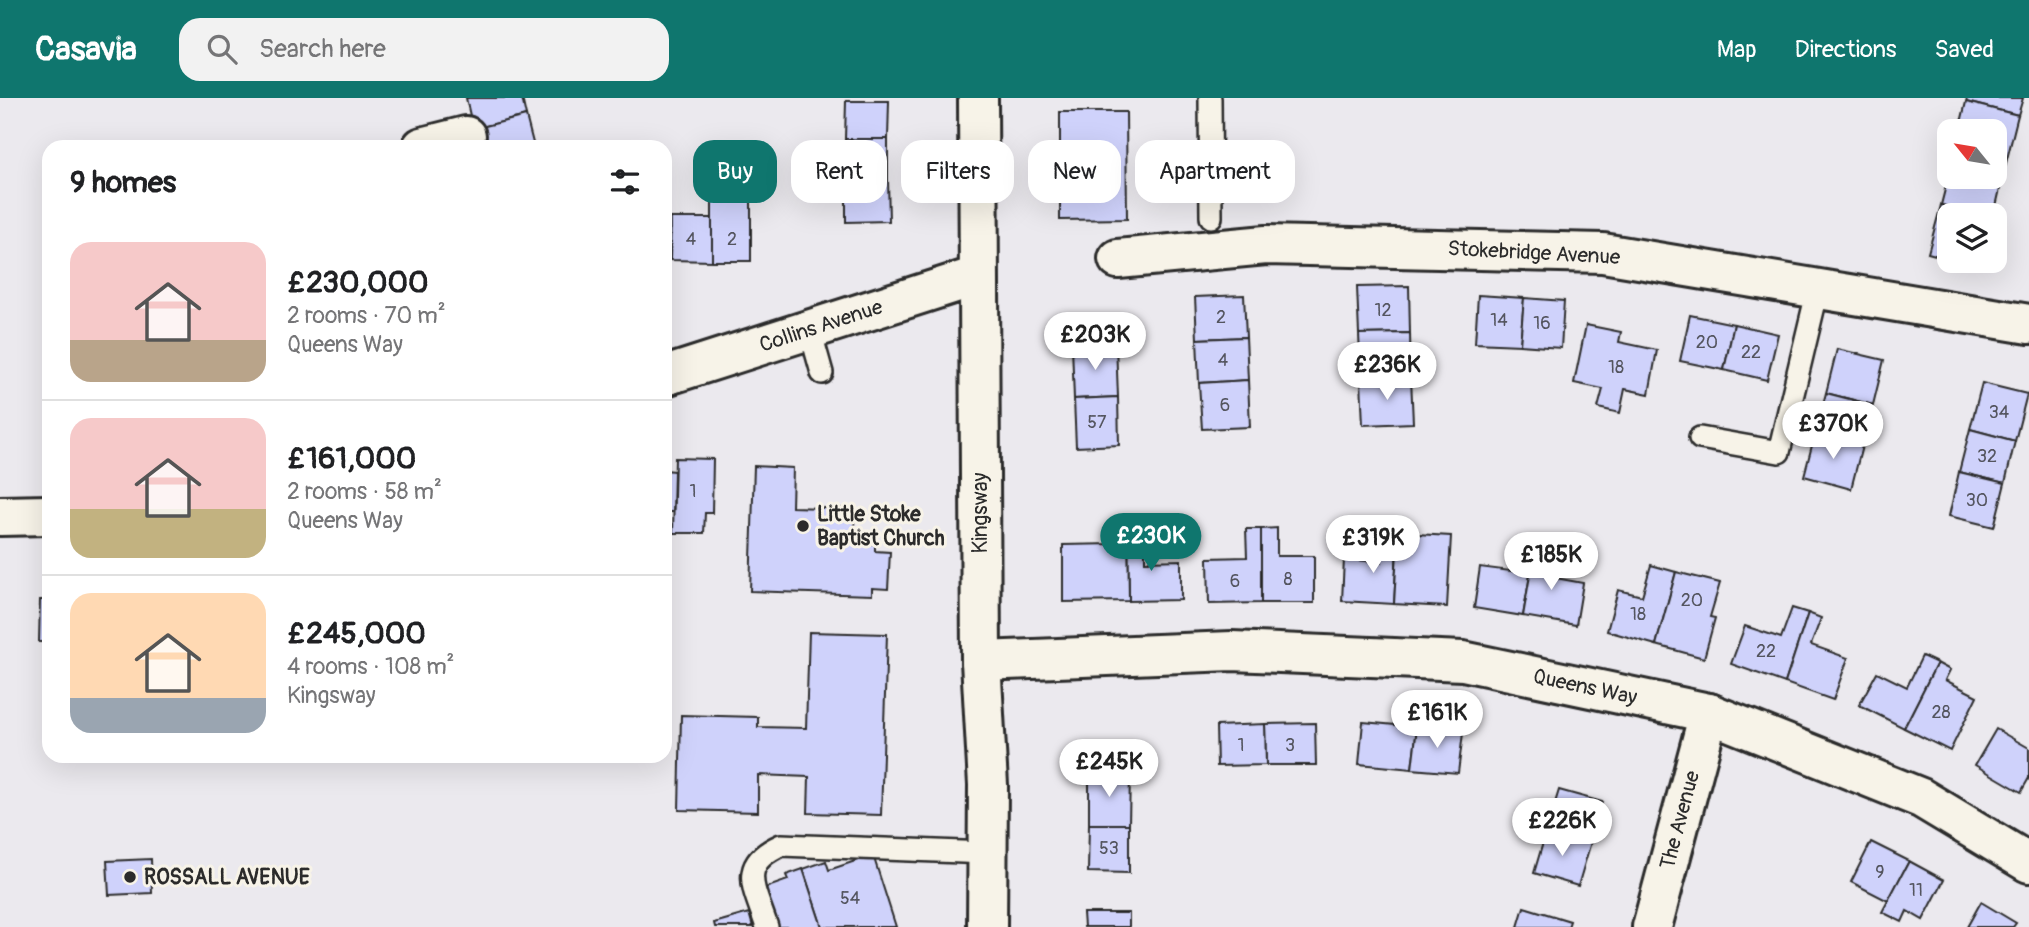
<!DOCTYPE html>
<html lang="en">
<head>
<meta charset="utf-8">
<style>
	body { margin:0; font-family:Pangolin,sans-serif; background:#f2f2f2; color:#202124; height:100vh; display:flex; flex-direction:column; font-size:26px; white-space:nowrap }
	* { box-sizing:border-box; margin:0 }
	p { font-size:23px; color:#757577 }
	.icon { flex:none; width:38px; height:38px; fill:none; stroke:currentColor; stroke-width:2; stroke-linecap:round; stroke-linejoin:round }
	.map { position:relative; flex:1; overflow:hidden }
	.sheet { position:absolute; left:42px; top:42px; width:630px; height:623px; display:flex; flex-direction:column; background:#fff; border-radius:21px; box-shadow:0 7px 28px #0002 }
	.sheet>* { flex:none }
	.top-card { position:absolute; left:693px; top:42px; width:665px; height:63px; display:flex; gap:14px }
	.needle { width:46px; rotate:300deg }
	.buttons { position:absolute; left:1937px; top:21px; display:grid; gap:14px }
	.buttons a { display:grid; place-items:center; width:70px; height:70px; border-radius:14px; background:#fff; box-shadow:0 7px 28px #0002; font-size:35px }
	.price { position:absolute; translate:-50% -60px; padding:0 16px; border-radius:24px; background:#fff; color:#222; font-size:23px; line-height:46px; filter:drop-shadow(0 2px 4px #0008) }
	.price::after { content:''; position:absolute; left:50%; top:42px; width:21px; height:16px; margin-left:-10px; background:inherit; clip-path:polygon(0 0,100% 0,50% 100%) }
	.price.current { background:#0f766e; color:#fff }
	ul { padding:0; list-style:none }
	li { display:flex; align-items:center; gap:21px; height:175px; padding:0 28px }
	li+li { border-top:2px solid #e0e0e0 }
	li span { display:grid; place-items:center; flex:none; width:196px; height:140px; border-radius:21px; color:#555 }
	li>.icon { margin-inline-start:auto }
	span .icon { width:84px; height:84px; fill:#fffc; stroke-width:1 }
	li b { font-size:30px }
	h2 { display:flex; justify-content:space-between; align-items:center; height:84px; padding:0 28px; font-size:30px }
	.pill { padding:0 24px; border-radius:21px; background:#fff; box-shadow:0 7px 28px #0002; font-size:24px; line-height:63px }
	.pill.current { background:#0f766e; color:#fff }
	header { display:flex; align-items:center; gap:42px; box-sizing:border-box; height:98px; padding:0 35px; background:#0f766e; color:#fff }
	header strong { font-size:33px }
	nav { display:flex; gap:38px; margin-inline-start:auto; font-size:24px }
	.search { width:490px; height:63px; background:#f2f2f2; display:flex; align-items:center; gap:18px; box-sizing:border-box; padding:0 24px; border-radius:21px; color:#757577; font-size:26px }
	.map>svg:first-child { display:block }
</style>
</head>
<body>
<header>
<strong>Casavia</strong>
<div class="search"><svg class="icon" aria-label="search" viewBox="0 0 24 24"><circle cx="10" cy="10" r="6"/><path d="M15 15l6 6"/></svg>Search here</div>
<nav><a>Map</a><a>Directions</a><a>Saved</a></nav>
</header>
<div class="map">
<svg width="2029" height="829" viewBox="0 0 2029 829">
	<rect width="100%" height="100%" fill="#ebe9ee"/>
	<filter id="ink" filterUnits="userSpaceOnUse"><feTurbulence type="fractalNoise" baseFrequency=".0143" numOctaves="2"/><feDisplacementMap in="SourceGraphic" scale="14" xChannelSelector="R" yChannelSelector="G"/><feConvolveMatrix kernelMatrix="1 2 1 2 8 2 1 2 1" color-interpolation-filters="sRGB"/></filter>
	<g filter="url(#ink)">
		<!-- building -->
		<g fill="#cfd2fb" stroke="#2b2b2b" stroke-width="2">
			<path d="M 466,0 L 522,0 L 526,18 L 473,31 Z"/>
			<path d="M 1967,0 L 2023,0 L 2018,17 L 1966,4 Z"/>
			<path d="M 846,3 L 889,3 L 888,41 L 845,41 Z"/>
			<path d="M 1966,4 L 2018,17 L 2005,69 L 1995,67 L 1995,33 L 1959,33 Z"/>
			<path d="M 1060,14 L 1126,14 L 1127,121 L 1060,122 Z"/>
			<path d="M 526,18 L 534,49 L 477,49 L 473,31 Z"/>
			<path d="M 845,41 L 888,41 L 888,81 L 846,81 Z"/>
			<path d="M 1995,67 L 2005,69 L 1994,117 L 1941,107 L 1950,72 L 1950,79 L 1995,79 Z"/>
			<path d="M 846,81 L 888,81 L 889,123 L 846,124 Z"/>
			<rect x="712" y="96" width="39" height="67"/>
			<path d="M 1941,107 L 1980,117 L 1950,117 L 1950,161 L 1928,155 Z"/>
			<path d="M 665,120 L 671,120 L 670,162 L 665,162 Z"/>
			<path d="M 671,120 L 712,120 L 712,163 L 670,162 Z"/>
			<path d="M 1409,188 L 1410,235 L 1359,236 L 1357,189 Z"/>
			<path d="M 1244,197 L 1246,239 L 1197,241 L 1195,199 Z"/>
			<path d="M 1478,197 L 1524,200 L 1520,247 L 1475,245 Z"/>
			<path d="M 1524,200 L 1564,203 L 1561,250 L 1520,247 Z"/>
			<path d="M 1690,217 L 1734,226 L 1724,272 L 1680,263 Z"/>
			<path d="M 1734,226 L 1778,236 L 1767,282 L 1724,272 Z"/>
			<path d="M 1586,227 L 1621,234 L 1619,244 L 1657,252 L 1649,296 L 1625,291 L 1620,315 L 1598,310 L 1603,291 L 1574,285 Z"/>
			<path d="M 1410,235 L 1411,280 L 1361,282 L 1359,236 Z"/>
			<path d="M 1246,239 L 1248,282 L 1199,285 L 1197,241 Z"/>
			<path d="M 1116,246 L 1118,299 L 1074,301 L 1072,248 Z"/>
			<path d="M 1837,251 L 1884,262 L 1873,307 L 1826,295 Z"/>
			<path d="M 1411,280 L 1413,325 L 1363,327 L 1361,282 Z"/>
			<path d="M 1248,282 L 1250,329 L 1202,331 L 1199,285 Z"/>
			<path d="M 1982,285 L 2027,296 L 2015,343 L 1970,331 Z"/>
			<path d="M 1826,295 L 1873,307 L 1862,348 L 1815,336 Z"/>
			<path d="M 1118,299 L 1119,347 L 1076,349 L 1074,301 Z"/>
			<path d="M 1970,331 L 2015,343 L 2005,385 L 1959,374 Z"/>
			<path d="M 1815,336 L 1862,348 L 1851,391 L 1804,378 Z"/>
			<path d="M 675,360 L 713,361 L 712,415 L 705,415 L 704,435 L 673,435 Z"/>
			<path d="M 754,368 L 793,370 L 792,409 L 855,411 L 853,445 L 875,446 L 875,453 L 890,454 L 888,491 L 872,490 L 872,497 L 750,493 Z"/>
			<path d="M 665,372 L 674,373 L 673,414 L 665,414 Z"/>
			<path d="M 1959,374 L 2005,385 L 1994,429 L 1949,418 Z"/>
			<path d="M 1384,429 L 1398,430 L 1394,506 L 1342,503 L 1344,461 L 1381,464 Z"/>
			<path d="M 1277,430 L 1277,458 L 1314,458 L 1314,505 L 1261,505 L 1261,431 Z"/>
			<path d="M 1145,431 L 1145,463 L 1181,462 L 1181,502 L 1129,503 L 1128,432 Z"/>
			<path d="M 1246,431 L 1261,431 L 1261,505 L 1209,506 L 1208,460 L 1247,459 Z"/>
			<path d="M 1115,432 L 1128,432 L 1129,503 L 1063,504 L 1063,447 L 1115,446 Z"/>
			<path d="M 1398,435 L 1451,438 L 1447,509 L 1394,506 Z"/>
			<path d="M 1522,446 L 1535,448 L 1523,518 L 1474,510 L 1480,469 L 1518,474 Z"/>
			<path d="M 1535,448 L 1554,451 L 1550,479 L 1583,485 L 1576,527 L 1523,518 Z"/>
			<path d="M 1651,467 L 1676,474 L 1656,547 L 1607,533 L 1618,492 L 1642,498 Z"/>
			<path d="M 1676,474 L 1720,485 L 1710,519 L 1715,520 L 1704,560 L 1656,547 Z"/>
			<path d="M 40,502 L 49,502 L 49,544 L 39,544 Z"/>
			<path d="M 1792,510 L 1808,515 L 1785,585 L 1731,566 L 1745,528 L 1781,540 Z"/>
			<path d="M 1808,515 L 1821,520 L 1811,547 L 1848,560 L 1833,602 L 1785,585 Z"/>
			<path d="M 809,534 L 887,536 L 881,717 L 808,715 L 809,679 L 758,677 L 758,714 L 679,712 L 681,617 L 758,619 L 758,629 L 806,630 Z"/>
			<path d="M 1922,558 L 1937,565 L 1904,630 L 1859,607 L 1877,574 L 1907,589 Z"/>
			<path d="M 1937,565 L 1950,572 L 1945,582 L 1977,598 L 1950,653 L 1904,630 Z"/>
			<path d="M 1363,624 L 1417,629 L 1412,671 L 1359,666 Z"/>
			<path d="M 1315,625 L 1316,667 L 1266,667 L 1265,626 Z"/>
			<path d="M 1265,626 L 1266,667 L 1217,668 L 1216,628 Z"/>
			<path d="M 1417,629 L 1463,635 L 1458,675 L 1412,671 Z"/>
			<path d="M 1996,631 L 2029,650 L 2029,680 L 2021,694 L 1975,667 Z"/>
			<path d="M 1089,676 L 1130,677 L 1129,726 L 1089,726 Z"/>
			<path d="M 1559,692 L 1602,704 L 1591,744 L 1547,731 Z"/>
			<path d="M 1089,726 L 1129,726 L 1129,775 L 1088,774 Z"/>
			<path d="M 1547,731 L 1591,744 L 1578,788 L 1534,775 Z"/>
			<path d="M 1871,744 L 1909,763 L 1888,803 L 1851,784 Z"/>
			<path d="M 873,757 L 896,829 L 822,829 L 803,771 L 826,763 L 829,772 Z"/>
			<path d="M 151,761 L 152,795 L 109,797 L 107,763 Z"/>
			<path d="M 1909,763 L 1944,782 L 1923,822 L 1907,813 L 1902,824 L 1882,814 Z"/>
			<path d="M 803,771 L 822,829 L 778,829 L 765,790 L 788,782 L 786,777 Z"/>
			<path d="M 1981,804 L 2016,825 L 2013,829 L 1967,829 Z"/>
			<path d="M 1524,809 L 1570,823 L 1568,829 L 1518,829 Z"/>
			<path d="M 749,815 L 753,829 L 715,829 L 714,825 Z"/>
			<path d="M 1083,815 L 1129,815 L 1129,829 L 1084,829 Z"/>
		</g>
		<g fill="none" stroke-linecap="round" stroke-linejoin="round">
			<!-- service casing -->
			<g stroke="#2b2b2b" stroke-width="26">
				<g id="service">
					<path d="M 1210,0 L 1211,119"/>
					<path d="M 810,232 L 822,275"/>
					<path d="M 1700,340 L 1779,354 L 1818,191"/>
					<path d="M 767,829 C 755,791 736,767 781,747 L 988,755"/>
				</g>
			</g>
			<!-- minor casing -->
			<g stroke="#2b2b2b" stroke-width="44">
				<g id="minor">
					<path d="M 978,0 L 981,563 L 988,687 L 987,829"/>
					<path d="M 422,49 L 466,38"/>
					<path d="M 1118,161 L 1266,147 L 1603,155 L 2029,226"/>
					<path d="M 665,278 L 977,178"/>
					<path d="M 0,418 L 49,417"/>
					<path d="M 981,563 L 1232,553 L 1463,563 L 1709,615 L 1921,700 L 2029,765"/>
					<path d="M 1652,829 L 1709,615"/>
				</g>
			</g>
			<!-- service -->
			<use href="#service" stroke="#f7f3e8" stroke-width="21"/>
			<!-- minor -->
			<use href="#minor" stroke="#f7f3e8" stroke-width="38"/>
		</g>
	</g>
	<!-- markers -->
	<g fill="#2b2b2b" stroke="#f7f3e8" stroke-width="2.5">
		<circle cx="803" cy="428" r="7"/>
		<circle cx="130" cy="779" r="7"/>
	</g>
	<g text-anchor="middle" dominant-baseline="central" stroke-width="6" stroke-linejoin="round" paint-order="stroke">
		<!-- number labels -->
		<g font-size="18" fill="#54555f">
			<text x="691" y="141">4</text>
			<text x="732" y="141">2</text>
			<text x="1383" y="212">12</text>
			<text x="1221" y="219">2</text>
			<text x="1499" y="222">14</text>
			<text x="1542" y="225">16</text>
			<text x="1707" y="244">20</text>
			<text x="1751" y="254">22</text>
			<text x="1223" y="262">4</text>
			<text x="1616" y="269">18</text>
			<text x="1225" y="307">6</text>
			<text x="1999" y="314">34</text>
			<text x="1097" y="324">57</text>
			<text x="1987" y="358">32</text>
			<text x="693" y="393">1</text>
			<text x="1977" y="402">30</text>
			<text x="1288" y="481">8</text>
			<text x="1235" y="483">6</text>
			<text x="1692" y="502">20</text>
			<text x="1638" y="516">18</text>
			<text x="1766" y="553">22</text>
			<text x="1941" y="614">28</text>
			<text x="1241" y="647">1</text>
			<text x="1290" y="647">3</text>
			<text x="1109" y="750">53</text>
			<text x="1880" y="774">9</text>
			<text x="1916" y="792">11</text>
			<text x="850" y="800">54</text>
		</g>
		<!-- street labels -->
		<g font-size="21" fill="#2b2b2b" stroke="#f7f3e8">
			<text transform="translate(1534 155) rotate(3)">Stokebridge Avenue</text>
			<text transform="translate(821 228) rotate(-18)">Collins Avenue</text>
			<text transform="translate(980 415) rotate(-90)">Kingsway</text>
			<text transform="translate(1585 589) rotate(12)">Queens Way</text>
			<text transform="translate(1680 722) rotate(-75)">The Avenue</text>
		</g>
		<!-- poi labels -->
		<g font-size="21" font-weight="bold" fill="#2b2b2b" stroke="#f7f3e8" text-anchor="start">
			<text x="817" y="416">Little Stoke<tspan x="817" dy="24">Baptist Church</tspan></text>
			<text x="144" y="779">ROSSALL AVENUE</text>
		</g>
	</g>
</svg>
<div class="buttons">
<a><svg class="needle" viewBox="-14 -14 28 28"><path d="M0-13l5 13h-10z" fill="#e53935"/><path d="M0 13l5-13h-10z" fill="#757577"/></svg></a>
<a><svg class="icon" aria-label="layers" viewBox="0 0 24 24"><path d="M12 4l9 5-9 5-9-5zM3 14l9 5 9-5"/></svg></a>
</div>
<b class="price" style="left:1095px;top:274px">£203K</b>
<b class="price" style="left:1387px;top:304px">£236K</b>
<b class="price" style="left:1833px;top:363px">£370K</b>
<b class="price current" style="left:1151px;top:475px">£230K</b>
<b class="price" style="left:1373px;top:477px">£319K</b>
<b class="price" style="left:1551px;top:494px">£185K</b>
<b class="price" style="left:1437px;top:652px">£161K</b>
<b class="price" style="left:1109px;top:701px">£245K</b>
<b class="price" style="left:1562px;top:760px">£226K</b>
<div class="top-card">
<a class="pill current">Buy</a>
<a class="pill">Rent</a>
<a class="pill">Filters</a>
<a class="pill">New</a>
<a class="pill">Apartment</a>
</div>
<section class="sheet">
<h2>9 homes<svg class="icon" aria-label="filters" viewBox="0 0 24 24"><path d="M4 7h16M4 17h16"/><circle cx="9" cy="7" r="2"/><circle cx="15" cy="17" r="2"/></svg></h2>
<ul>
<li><span style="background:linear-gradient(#f6c9c9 70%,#b9a48a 0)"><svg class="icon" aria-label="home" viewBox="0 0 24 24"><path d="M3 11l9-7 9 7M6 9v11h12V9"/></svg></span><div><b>£230,000</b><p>2 rooms · 70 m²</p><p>Queens Way</p></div></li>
<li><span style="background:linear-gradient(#f6c9c9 65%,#c2b280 0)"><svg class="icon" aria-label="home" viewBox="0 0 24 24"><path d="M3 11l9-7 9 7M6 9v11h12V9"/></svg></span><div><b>£161,000</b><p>2 rooms · 58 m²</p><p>Queens Way</p></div></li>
<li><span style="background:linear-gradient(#ffd9b3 75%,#9aa5b1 0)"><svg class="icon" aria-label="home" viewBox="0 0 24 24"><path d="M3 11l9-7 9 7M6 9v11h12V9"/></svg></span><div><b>£245,000</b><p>4 rooms · 108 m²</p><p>Kingsway</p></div></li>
</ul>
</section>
</div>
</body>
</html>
